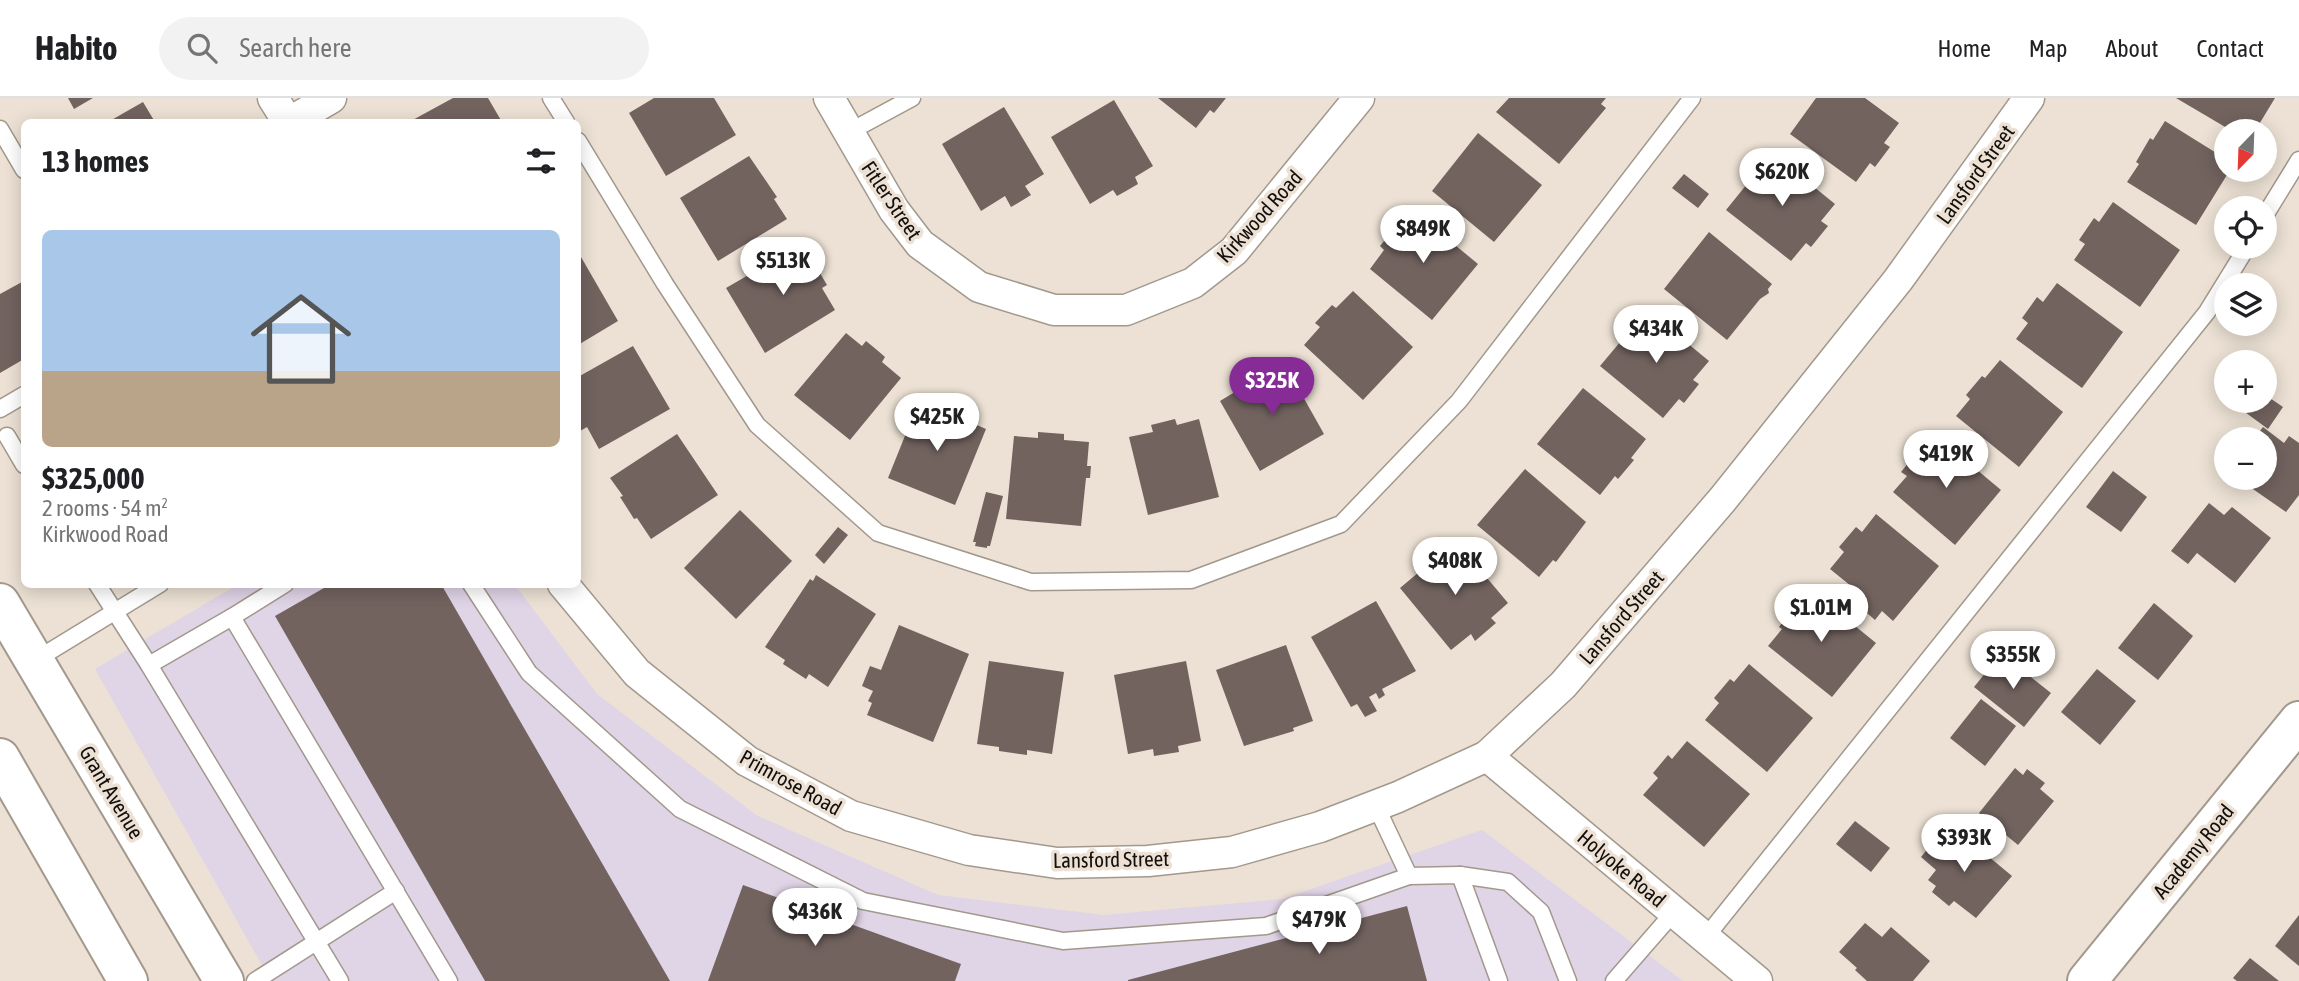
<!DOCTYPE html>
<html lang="en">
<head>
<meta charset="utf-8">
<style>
	body { margin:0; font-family:"Asap Condensed",sans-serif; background:#f2f2f2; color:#202124; height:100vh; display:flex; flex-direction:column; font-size:26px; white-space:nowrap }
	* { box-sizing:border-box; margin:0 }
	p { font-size:23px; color:#757577 }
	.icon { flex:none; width:38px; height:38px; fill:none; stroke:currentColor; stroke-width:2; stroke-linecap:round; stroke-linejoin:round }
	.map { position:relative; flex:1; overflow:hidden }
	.sheet { position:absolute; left:21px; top:21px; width:560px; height:469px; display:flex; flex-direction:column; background:#fff; border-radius:10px; box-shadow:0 4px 18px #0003 }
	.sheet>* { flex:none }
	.needle { width:46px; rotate:203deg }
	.tools { position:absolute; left:2214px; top:21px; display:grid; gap:14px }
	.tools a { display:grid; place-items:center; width:63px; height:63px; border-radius:50%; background:#fff; box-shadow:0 4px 18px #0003; font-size:35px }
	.price { position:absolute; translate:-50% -60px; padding:0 16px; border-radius:24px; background:#fff; color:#222; font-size:23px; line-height:46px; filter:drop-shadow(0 2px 4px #0008) }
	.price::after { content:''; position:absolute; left:50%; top:42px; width:21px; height:16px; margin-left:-10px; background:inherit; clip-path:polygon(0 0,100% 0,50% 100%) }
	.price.active { background:#872c97; color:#fff }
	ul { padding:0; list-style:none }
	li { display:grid; align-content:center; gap:14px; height:371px; padding:0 21px }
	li+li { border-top:2px solid #e0e0e0 }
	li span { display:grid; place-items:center; height:217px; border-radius:10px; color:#555 }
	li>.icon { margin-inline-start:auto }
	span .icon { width:126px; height:126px; fill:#fffc; stroke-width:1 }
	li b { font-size:30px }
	h2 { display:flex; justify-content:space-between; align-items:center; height:84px; padding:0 21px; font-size:30px }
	header { display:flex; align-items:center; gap:42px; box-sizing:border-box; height:98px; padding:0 35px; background:#fff; border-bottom:2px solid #e0e0e0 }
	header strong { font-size:33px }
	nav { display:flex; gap:38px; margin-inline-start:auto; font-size:24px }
	.search { width:490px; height:63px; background:#f2f2f2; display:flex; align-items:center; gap:18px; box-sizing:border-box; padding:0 24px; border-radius:38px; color:#757577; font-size:26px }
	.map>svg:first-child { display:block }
</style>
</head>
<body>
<header>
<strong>Habito</strong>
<div class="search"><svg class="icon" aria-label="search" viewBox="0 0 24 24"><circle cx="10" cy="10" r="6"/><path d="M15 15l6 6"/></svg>Search here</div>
<nav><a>Home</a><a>Map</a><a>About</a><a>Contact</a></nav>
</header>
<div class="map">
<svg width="2299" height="883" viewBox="0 0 2299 883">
	<rect width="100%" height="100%" fill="#ece1d4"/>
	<!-- commercial -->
	<path fill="#e0d4e7" d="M 237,487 L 515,487 L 597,596 L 756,717 L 938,797 L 1104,817 L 1282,801 L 1482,732 L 1683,883 L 271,883 L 95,571 Z"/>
	<!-- building -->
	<g fill="#72635f">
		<path d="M 68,0 L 93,0 L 74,11 Z"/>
		<path d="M 453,0 L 488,0 L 502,24 L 409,24 Z"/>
		<path d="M 654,0 L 714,0 L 736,37 L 666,78 L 629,15 Z"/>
		<path d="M 1158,0 L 1226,0 L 1214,15 L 1210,12 L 1196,30 Z"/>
		<path d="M 1509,0 L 1606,0 L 1601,6 L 1606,10 L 1559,66 L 1496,14 Z"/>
		<path d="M 1816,0 L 1865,0 L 1899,25 L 1884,45 L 1890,49 L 1875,69 L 1870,65 L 1856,84 L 1790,36 Z"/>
		<path d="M 2176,0 L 2275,0 L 2255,33 L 2232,33 Z"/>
		<path d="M 1114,2 L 1153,68 L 1135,79 L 1138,86 L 1126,93 L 1117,98 L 1113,92 L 1090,106 L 1051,39 Z"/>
		<path d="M 143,4 L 155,24 L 108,24 Z"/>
		<path d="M 1004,9 L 1044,76 L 1025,88 L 1031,97 L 1018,105 L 1011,109 L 1005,98 L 981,113 L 942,46 Z"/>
		<path d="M 2165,23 L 2226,61 L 2226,72 L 2230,72 L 2196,127 L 2127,84 L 2139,66 L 2136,64 L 2150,40 L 2153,42 Z"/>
		<path d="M 1478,35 L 1542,87 L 1494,144 L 1432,93 Z"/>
		<path d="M 1772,55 L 1835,106 L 1821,123 L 1828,128 L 1811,149 L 1806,145 L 1791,163 L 1726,112 Z"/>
		<path d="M 749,58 L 777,99 L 774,101 L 787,121 L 718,163 L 680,100 Z"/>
		<path d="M 1684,76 L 1709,96 L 1698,110 L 1672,90 Z"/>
		<path d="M 2113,104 L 2180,152 L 2140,209 L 2074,162 L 2085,146 L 2079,142 L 2094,120 L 2099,124 Z"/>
		<path d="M 1415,114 L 1478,166 L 1432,222 L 1370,171 L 1384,152 L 1380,148 L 1388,138 L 1396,129 L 1400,133 Z"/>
		<path d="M 1709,134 L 1772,186 L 1768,191 L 1769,195 L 1760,201 L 1727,242 L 1664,191 Z"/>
		<path d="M 809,142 L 821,161 L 814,165 L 827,187 L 822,190 L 835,212 L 765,255 L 726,190 Z"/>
		<path d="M 581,159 L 618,223 L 578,247 L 578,161 Z"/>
		<path d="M 22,184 L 24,187 L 24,261 L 0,275 L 0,196 Z"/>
		<path d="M 2057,185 L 2123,234 L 2082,290 L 2016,241 L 2028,225 L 2022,220 L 2030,209 L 2037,199 L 2043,204 Z"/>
		<path d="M 1353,193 L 1413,249 L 1363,302 L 1304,247 L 1320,229 L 1315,225 L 1332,207 L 1336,210 Z"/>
		<path d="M 1647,212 L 1709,263 L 1693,282 L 1699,286 L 1684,305 L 1679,301 L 1663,320 L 1600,268 Z"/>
		<path d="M 846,235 L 862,248 L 866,243 L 877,252 L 885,259 L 882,264 L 901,280 L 850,342 L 794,297 Z"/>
		<path d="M 633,248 L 670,311 L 599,351 L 587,329 L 580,333 L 578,329 L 578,279 Z"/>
		<path d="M 2000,262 L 2063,314 L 2019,369 L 1956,318 L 1970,301 L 1966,297 L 1982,278 L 1985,280 Z"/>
		<path d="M 1284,265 L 1324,336 L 1260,373 L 1220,303 L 1243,289 L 1241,286 Z"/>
		<path d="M 1583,290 L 1646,341 L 1631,360 L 1634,362 L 1618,381 L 1615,378 L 1600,397 L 1537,346 Z"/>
		<path d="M 2264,296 L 2283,309 L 2268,331 L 2238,309 L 2242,303 L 2264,303 Z"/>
		<path d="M 919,303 L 936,310 L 938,307 L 956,315 L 964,318 L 963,321 L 986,331 L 955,407 L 888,380 Z"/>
		<path d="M 1175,321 L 1177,327 L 1199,321 L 1219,399 L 1148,417 L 1129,339 L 1153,334 L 1151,327 Z"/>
		<path d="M 2263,329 L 2284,345 L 2289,338 L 2299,345 L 2299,397 L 2286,414 L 2237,380 L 2264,380 L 2264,341 L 2254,341 Z"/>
		<path d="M 1038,334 L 1064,336 L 1064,342 L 1089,344 L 1087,368 L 1091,368 L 1090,380 L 1086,380 L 1081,428 L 1006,421 L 1014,338 L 1038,340 Z"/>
		<path d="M 677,336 L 718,397 L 651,441 L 637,420 L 634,421 L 629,413 L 620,399 L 623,398 L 610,380 Z"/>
		<path d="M 1939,340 L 2001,392 L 1955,447 L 1893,394 L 1907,378 L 1901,374 L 1909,364 L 1918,354 L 1923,358 Z"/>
		<path d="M 1525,371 L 1586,424 L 1556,464 L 1553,462 L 1539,479 L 1477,427 Z"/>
		<path d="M 2113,373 L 2147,399 L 2121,434 L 2086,409 Z"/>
		<path d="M 986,394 L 1003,398 L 990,448 L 987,448 L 987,450 L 975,448 L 976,444 L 973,444 Z"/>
		<path d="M 2209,405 L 2224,417 L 2232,409 L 2271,440 L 2235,485 L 2197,455 L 2188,466 L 2171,453 Z"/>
		<path d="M 740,412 L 792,463 L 736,521 L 684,470 Z"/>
		<path d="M 1876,416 L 1939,468 L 1893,523 L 1882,513 L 1875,522 L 1860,509 L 1867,501 L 1830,471 L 1844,454 L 1839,449 L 1856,429 L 1862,434 Z"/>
		<path d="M 838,429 L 848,437 L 824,466 L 815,457 Z"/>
		<path d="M 1456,443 L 1508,505 L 1491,520 L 1496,525 L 1475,543 L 1471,536 L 1451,552 L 1400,490 Z"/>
		<path d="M 816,477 L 876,516 L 828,589 L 809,576 L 806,581 L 783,566 L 785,562 L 765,549 L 810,481 L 813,483 Z"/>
		<path d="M 331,486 L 441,486 L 670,883 L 485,883 L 275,518 Z"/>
		<path d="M 1813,494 L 1876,545 L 1832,599 L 1768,548 L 1782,531 L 1779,529 L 1788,517 L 1797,507 L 1800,509 Z"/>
		<path d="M 1376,503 L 1416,573 L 1382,591 L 1385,597 L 1379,601 L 1376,595 L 1369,599 L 1377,613 L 1365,619 L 1357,606 L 1351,609 L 1311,539 Z"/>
		<path d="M 2154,505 L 2193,538 L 2158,582 L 2118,550 Z"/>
		<path d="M 899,527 L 969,556 L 933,644 L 867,617 L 872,605 L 868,603 L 873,593 L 862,588 L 870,568 L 881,572 Z"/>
		<path d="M 1286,547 L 1313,623 L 1293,630 L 1294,633 L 1244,648 L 1216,572 Z"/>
		<path d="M 1999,558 L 2016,570 L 2017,568 L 2051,595 L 2024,629 L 1974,589 Z"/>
		<path d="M 989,563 L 1064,574 L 1052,656 L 1027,652 L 1027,657 L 999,653 L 999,649 L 977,646 Z"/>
		<path d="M 1186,563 L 1201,643 L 1178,648 L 1179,654 L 1154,658 L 1153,651 L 1128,656 L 1114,577 Z"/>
		<path d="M 1749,566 L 1813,620 L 1767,674 L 1705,622 L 1719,605 L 1714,600 L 1730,581 L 1734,584 Z"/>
		<path d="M 2097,571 L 2136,603 L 2100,647 L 2061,614 Z"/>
		<path d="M 1981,601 L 2016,628 L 1985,668 L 1950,640 Z"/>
		<path d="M 1687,643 L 1750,696 L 1704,749 L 1643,697 L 1658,680 L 1653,675 L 1668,657 L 1672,661 Z"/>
		<path d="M 2015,670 L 2023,677 L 2027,671 L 2045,685 L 2040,691 L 2054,703 L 2018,747 L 1979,715 Z"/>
		<path d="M 1855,723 L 1890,750 L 1871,774 L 1836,746 Z"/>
		<path d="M 1943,732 L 1959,745 L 1964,738 L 2012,778 L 1976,820 L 1954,803 L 1949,808 L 1932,794 L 1936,788 L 1928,782 L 1936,772 L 1921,759 Z"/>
		<path d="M 743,787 L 961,866 L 955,883 L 708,883 Z"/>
		<path d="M 1407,808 L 1427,883 L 1128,883 L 1128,882 Z"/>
		<path d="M 2299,817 L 2299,868 L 2275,848 Z"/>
		<path d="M 1865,825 L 1882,839 L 1891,829 L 1930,863 L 1913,883 L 1867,883 L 1855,872 L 1857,870 L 1839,854 Z"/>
		<path d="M 2250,860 L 2279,883 L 2237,883 L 2233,880 Z"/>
	</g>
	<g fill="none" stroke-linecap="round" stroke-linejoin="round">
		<!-- lane casing -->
		<g stroke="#a2988c" stroke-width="19">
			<g id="lane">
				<path d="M 551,0 L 566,24"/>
				<path d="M 0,31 L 24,72"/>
				<path d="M 849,34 L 912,0"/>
				<path d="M 578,43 L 665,186 L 757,327 L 878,435 L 1031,484 L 1191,482 L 1341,426 L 1459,303 L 1692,0"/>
				<path d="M 2264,119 L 2299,62"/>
				<path d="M 0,311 L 24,297"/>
				<path d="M 7,338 L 24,367"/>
				<path d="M 97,486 L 149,567"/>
				<path d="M 471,486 L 529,575 L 680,711 L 863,803 L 1063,843 L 1266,828 L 1409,778"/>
				<path d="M 232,519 L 285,486"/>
				<path d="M 34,563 L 160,486"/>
				<path d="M 1376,708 L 1409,778 L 1460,777 L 1499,883"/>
				<path d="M 1460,777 L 1508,784 L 1541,814 L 1568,883"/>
				<path d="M 1705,840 L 2207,214 L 2247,149"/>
				<path d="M 255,883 L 396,793"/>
				<path d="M 340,883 L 149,567 L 232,519 L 449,883"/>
				<path d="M 1614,883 L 1674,814"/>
			</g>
		</g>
		<!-- street casing -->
		<g stroke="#a2988c" stroke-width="33">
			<g id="street">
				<path d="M 273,0 L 288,24"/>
				<path d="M 829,0 L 894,112 L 920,146 L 979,189 L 1054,212 L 1126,212 L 1193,185 L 1234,153 L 1359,0"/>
				<path d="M 290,24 L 331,0"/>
				<path d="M 563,486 L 637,575 L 747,663 L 851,718 L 969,752 L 1057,765 L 1148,763 L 1232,754 L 1320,729 L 1398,699 L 1487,658 L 1563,587 L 1723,401 L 1898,182 L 2029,0"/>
				<path d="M 1487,658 L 1757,883"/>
			</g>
		</g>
		<!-- secondary casing -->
		<g stroke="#a2988c" stroke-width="42">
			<path id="secondary" d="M 2087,883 L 2299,623"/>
		</g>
		<!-- primary casing -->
		<g stroke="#a2988c" stroke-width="42">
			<g id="primary">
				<path d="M 0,505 L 224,883"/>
				<path d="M 0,660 L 128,883"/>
			</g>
		</g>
		<!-- lane -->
		<use href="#lane" stroke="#fff" stroke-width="16"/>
		<!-- street -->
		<use href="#street" stroke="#fff" stroke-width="30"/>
		<!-- secondary -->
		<use href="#secondary" stroke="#fff" stroke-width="38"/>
		<!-- primary -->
		<use href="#primary" stroke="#fff" stroke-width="38"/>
	</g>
	<g text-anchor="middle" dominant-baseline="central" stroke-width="7" stroke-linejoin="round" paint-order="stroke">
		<!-- street labels -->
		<g font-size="21" fill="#130f0b" stroke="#ece1d4">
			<text transform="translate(1975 76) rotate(-54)">Lansford Street</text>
			<text transform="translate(892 102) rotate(56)">Fitler Street</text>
			<text transform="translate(1259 118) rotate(-48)">Kirkwood Road</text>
			<text transform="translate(1621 519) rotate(-49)">Lansford Street</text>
			<text transform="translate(791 684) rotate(29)">Primrose Road</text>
			<text transform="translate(112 694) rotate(59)">Grant Avenue</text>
			<text transform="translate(2193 753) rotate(-51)">Academy Road</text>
			<text transform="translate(1111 761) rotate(-1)">Lansford Street</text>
			<text transform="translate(1622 770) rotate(40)">Holyoke Road</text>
		</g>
	</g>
</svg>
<div class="tools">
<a><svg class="needle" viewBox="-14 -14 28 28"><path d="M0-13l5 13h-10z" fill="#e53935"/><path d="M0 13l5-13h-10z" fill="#757577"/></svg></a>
<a><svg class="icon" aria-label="locate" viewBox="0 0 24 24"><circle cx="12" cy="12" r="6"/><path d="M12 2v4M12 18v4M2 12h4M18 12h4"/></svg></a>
<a><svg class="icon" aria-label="layers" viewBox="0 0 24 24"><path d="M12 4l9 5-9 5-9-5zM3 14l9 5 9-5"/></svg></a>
<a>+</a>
<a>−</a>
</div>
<b class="price" style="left:1782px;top:110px">$620K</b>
<b class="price" style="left:1423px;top:167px">$849K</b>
<b class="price" style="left:783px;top:199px">$513K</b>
<b class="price" style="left:1656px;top:267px">$434K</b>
<b class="price active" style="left:1272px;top:319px">$325K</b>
<b class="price" style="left:937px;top:355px">$425K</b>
<b class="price" style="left:1946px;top:392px">$419K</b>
<b class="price" style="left:1455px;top:499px">$408K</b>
<b class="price" style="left:1821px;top:546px">$1.01M</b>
<b class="price" style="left:2013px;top:593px">$355K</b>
<b class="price" style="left:1964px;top:776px">$393K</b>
<b class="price" style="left:815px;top:850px">$436K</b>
<b class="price" style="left:1319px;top:858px">$479K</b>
<section class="sheet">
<h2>13 homes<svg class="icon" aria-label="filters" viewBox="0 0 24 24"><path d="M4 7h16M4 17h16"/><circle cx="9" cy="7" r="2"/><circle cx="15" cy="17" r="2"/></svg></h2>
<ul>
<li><span style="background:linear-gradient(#a9c7e8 65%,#b9a48a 0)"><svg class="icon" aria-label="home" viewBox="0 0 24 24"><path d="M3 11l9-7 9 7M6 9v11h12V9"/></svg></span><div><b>$325,000</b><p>2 rooms · 54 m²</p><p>Kirkwood Road</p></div></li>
</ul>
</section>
</div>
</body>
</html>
